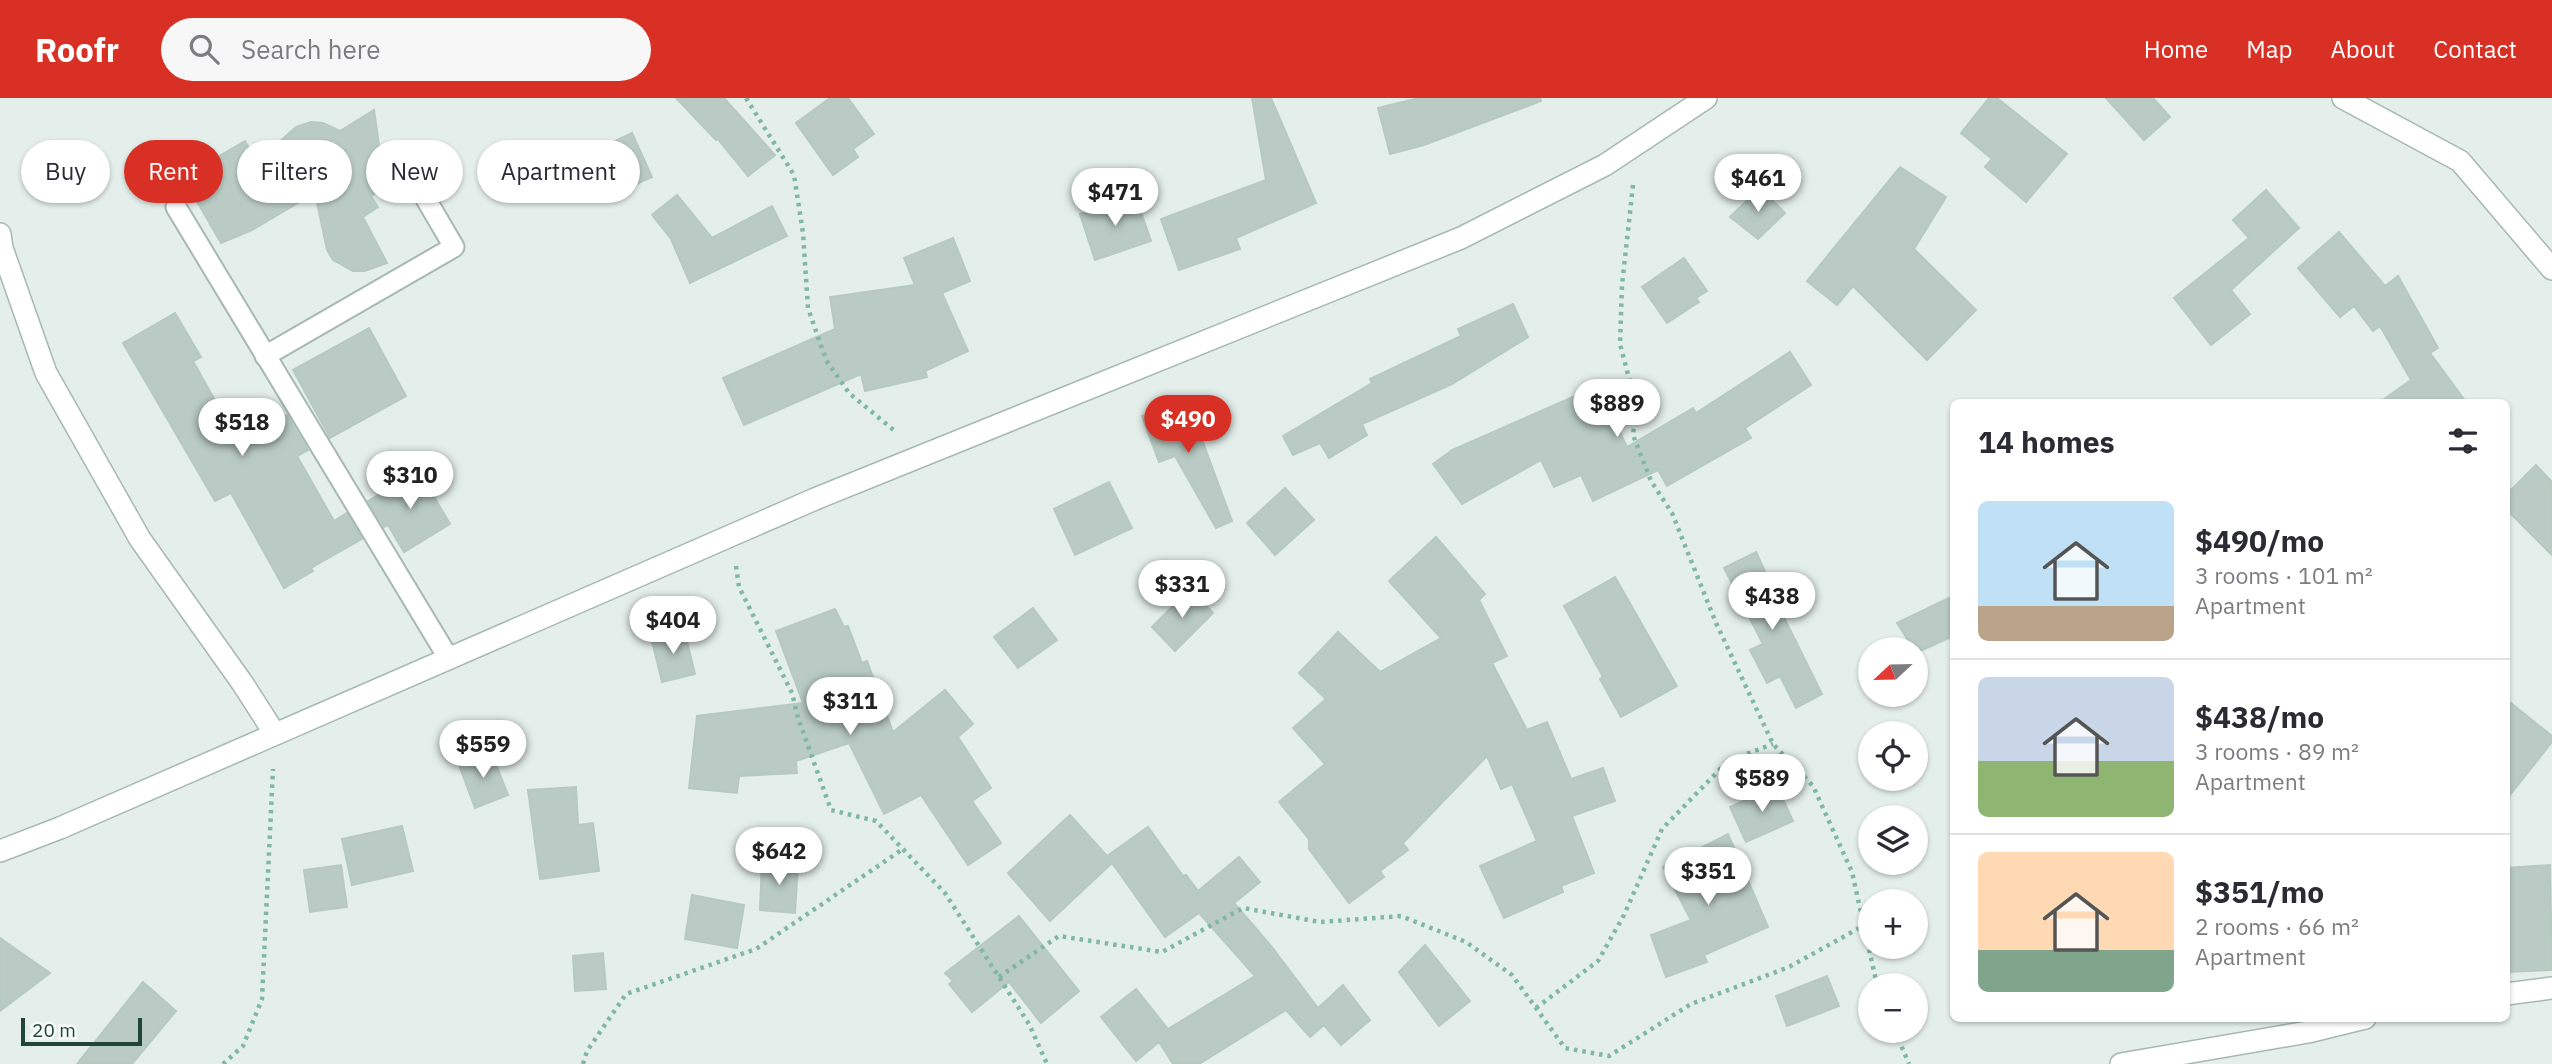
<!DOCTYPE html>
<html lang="en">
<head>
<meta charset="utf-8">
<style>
	body { margin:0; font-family:"IBM Plex Sans",sans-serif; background:#f7f7f7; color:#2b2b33; height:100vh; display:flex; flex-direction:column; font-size:26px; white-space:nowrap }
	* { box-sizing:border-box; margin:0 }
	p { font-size:23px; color:#7c7c81 }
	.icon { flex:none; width:38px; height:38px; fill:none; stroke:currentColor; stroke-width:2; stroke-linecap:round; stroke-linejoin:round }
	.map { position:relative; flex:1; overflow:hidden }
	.side { position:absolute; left:1950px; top:301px; width:560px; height:623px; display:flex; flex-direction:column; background:#fff; border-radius:10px; box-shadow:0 2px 5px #0004 }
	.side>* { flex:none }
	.guide { position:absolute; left:21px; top:42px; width:665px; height:63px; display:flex; gap:14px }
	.needle { width:46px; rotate:248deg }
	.fabs { position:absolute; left:1858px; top:539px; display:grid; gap:14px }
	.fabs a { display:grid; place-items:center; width:70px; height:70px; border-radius:50%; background:#fff; box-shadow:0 2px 5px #0004; font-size:35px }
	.scale { position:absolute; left:21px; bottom:18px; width:121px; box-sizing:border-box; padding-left:7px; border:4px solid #21443b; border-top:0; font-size:19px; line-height:24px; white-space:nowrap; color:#21443b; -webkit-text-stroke:5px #f6fbf8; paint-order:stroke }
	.price { position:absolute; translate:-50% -60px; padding:0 16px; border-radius:24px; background:#fff; color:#222; font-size:23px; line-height:46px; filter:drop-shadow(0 2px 4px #0008) }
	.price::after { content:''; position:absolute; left:50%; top:42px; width:21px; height:16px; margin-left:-10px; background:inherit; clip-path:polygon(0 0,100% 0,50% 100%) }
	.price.on { background:#d93025; color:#fff }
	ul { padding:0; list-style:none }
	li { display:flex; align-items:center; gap:21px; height:175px; padding:0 28px }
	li+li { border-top:2px solid #e1e1e2 }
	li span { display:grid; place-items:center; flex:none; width:196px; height:140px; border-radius:10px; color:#555 }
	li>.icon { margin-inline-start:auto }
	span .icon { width:84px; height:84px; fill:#fffc; stroke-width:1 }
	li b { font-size:30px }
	h2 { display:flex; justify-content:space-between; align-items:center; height:84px; padding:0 28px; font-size:30px }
	.tag { padding:0 24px; border-radius:32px; background:#fff; box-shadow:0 2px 5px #0004; font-size:24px; line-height:63px }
	.tag.on { background:#d93025; color:#fff }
	header { display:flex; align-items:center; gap:42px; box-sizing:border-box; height:98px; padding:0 35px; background:#d93025; color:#fff }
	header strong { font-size:33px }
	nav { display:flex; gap:38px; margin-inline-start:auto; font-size:24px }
	.search { width:490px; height:63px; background:#f7f7f7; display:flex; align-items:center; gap:18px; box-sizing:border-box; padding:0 24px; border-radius:38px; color:#7c7c81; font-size:26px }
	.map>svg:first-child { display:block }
</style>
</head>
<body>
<header>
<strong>Roofr</strong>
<div class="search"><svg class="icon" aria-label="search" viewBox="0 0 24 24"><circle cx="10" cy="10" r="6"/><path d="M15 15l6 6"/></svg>Search here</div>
<nav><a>Home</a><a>Map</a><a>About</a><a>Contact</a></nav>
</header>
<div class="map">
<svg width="2552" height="966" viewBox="0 0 2552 966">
	<rect width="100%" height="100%" fill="#e4efeb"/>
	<!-- building -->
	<g fill="#b9cbc4" stroke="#b6cac2" stroke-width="2">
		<path d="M 676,0 L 724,0 L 775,57 L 748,78 L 718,41 L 716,42 Z"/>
		<path d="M 830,0 L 848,0 L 874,36 L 853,51 L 858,59 L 833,77 L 796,25 Z"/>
		<path d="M 1252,0 L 1271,0 L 1316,105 L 1236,140 L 1240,151 L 1179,172 L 1161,121 L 1266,82 Z"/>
		<path d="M 1419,0 L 1540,0 L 1541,3 L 1424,47 L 1390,56 L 1378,10 Z"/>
		<path d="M 1989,0 L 1997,0 L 2067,56 L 2026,104 L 1985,69 L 1992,61 L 1961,35 Z"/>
		<path d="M 2106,0 L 2153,0 L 2170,19 L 2144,42 Z"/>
		<path d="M 374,12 L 385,90 L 371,98 L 378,109 L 363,119 L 387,165 L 365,173 L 353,173 L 333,162 L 327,152 L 315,95 L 252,132 L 221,145 L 183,79 L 245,43 L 257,64 L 296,29 L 311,24 L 323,25 L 340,33 Z"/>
		<path d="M 632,35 L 652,79 L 608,99 L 587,56 Z"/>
		<path d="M 1900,69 L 1946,99 L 1914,151 L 1976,212 L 1927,262 L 1853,188 L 1837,207 L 1807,183 Z"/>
		<path d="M 1760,90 L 1785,115 L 1758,141 L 1730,119 Z"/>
		<path d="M 2266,92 L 2299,130 L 2231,192 L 2250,216 L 2211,247 L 2174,200 L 2249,140 L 2233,122 Z"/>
		<path d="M 677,97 L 712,140 L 772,108 L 787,138 L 690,185 L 671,141 L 652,117 Z"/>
		<path d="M 1135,97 L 1151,143 L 1095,162 L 1080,116 Z"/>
		<path d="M 2339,134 L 2385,188 L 2398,178 L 2438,250 L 2430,255 L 2466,304 L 2380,304 L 2411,282 L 2380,228 L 2373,233 L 2354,208 L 2340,219 L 2298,170 Z"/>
		<path d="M 953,140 L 970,183 L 942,195 L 968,253 L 925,273 L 927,279 L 865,293 L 861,276 L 744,327 L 723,280 L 835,231 L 830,199 L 915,187 L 904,160 Z"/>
		<path d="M 1684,160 L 1707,193 L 1696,200 L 1699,204 L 1667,225 L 1642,189 Z"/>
		<path d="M 1513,206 L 1528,239 L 1452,286 L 1362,326 L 1367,337 L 1329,360 L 1320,345 L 1293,357 L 1283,338 L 1372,285 L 1370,281 L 1461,238 L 1458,231 Z"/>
		<path d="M 175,215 L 201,259 L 193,263 L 237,342 L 287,317 L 308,352 L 297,358 L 334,423 L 347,415 L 362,441 L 311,470 L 313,473 L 284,490 L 231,395 L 215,403 L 123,245 Z"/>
		<path d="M 369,230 L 406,298 L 330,340 L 293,272 Z"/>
		<path d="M 1790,254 L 1811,287 L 1745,330 L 1751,340 L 1667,388 L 1658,372 L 1593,403 L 1581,377 L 1554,389 L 1541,362 L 1462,406 L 1433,366 L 1452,352 L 1598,288 L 1627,349 L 1693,310 L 1696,315 Z"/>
		<path d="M 1187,301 L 1232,423 L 1216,430 L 1175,358 L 1159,364 L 1142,318 Z"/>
		<path d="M 2536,367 L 2552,384 L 2552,457 L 2506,411 L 2506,397 Z"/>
		<path d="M 419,373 L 450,426 L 404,454 L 388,427 L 384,429 L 368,403 Z"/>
		<path d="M 1109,384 L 1132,430 L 1075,457 L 1054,411 Z"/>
		<path d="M 1285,390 L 1314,422 L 1275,457 L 1247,425 Z"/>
		<path d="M 1436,439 L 1485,496 L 1479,502 L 1507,558 L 1492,565 L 1527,632 L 1547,624 L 1571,681 L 1603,670 L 1615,703 L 1572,718 L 1594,775 L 1561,788 L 1563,794 L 1504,820 L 1480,768 L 1537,743 L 1512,686 L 1501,691 L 1487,658 L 1403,745 L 1408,752 L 1380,773 L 1384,779 L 1349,805 L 1309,751 L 1309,741 L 1279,704 L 1325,666 L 1293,630 L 1326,601 L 1299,575 L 1338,534 L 1380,574 L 1441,540 L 1389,483 Z"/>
		<path d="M 1756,454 L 1769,482 L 1766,483 L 1822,596 L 1796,610 L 1780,578 L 1767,585 L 1750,552 L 1763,546 L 1724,470 Z"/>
		<path d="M 1615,479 L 1677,588 L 1621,619 L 1600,581 L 1603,579 L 1564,508 Z"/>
		<path d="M 1190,491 L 1213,515 L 1175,553 L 1152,529 Z"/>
		<path d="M 1953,498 L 1953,538 L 1916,555 L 1897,525 Z"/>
		<path d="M 1033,510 L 1057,542 L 1018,570 L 994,539 Z"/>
		<path d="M 835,511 L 844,529 L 848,528 L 862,565 L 867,563 L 893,634 L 945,592 L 973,626 L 958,639 L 991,690 L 972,703 L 1001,745 L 968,767 L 921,697 L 884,716 L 849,645 L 796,663 L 797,675 L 739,678 L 737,695 L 689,690 L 697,618 L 803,605 L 776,533 Z"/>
		<path d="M 684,531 L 695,576 L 662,584 L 651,539 Z"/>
		<path d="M 2506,601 L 2552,638 L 2552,644 L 2506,702 Z"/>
		<path d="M 491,654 L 508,697 L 475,710 L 459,667 Z"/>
		<path d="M 1777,688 L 1793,723 L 1746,744 L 1730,709 Z"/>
		<path d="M 576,689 L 578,727 L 593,725 L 599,773 L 540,781 L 528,692 Z"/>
		<path d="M 1070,717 L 1107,758 L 1148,729 L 1183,778 L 1186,777 L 1198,793 L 1239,759 L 1260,784 L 1234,805 L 1271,848 L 1318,910 L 1343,887 L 1370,922 L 1341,947 L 1324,927 L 1310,939 L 1286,912 L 1199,966 L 1173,966 L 1159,944 L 1136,963 L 1101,919 L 1136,891 L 1168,931 L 1255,878 L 1199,815 L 1165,839 L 1112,765 L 1050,823 L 1008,775 Z"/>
		<path d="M 402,728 L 413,773 L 352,787 L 342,741 Z"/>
		<path d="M 1728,736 L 1768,829 L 1704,857 L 1707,864 L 1666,879 L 1651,837 L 1691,822 L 1663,769 Z"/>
		<path d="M 762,763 L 798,766 L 795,815 L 760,812 Z"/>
		<path d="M 341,767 L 347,809 L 310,814 L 304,772 Z"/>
		<path d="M 2550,767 L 2552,872 L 2506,874 L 2506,770 Z"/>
		<path d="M 692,797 L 744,807 L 737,850 L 685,841 Z"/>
		<path d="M 1019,818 L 1079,893 L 1041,925 L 1009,884 L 972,914 L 949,886 L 953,883 L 945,875 Z"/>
		<path d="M 0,840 L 50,875 L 0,913 Z"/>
		<path d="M 1425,847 L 1470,903 L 1439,928 L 1399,874 Z"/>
		<path d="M 603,855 L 606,891 L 575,893 L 573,858 Z"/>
		<path d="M 1827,878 L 1839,908 L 1787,928 L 1776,898 Z"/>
		<path d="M 143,884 L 176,913 L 132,966 L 77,966 Z"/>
	</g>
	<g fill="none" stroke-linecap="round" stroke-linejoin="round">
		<!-- service casing -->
		<g stroke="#a6b8b3" stroke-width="23">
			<g id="service">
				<path d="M 176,109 L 449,561"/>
				<path d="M 265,258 L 454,149 L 416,84"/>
			</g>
		</g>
		<!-- minor casing -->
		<g stroke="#a6b8b3" stroke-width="24">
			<g id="minor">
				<path d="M 2343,0 L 2460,63 L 2552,171"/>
				<path d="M 0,136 L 2,150 L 46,275 L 140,441 L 243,586 L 275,636"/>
				<path d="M 0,753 L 60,730 L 815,401 L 1461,140 L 1605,67 L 1706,0"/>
				<path d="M 2506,896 L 2552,890"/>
				<path d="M 2121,966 L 2308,934 L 2365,920"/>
			</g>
		</g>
		<!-- path -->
		<g stroke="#81b7a6" stroke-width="4.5" stroke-dasharray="3.5 5" stroke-linecap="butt">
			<path d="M 746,0 L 794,77 L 803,135 L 808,210 L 826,262 L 849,295 L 896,334"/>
			<path d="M 1633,87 L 1622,187 L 1620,246 L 1636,307 L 1633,337 L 1651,383 L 1672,415 L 1716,525 L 1773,646 L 1813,688 L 1852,774 L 1877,887"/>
			<path d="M 736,468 L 739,489 L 792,595 L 798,620 L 831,712 L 876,723 L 945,795 L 1029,926 L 1047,966"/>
			<path d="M 999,879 L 1059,838 L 1162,854 L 1243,810 L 1320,824 L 1401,818 L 1466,844 L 1512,877 L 1565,950 L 1609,958 L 1691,906 L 1789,869 L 1863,828"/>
			<path d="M 1536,910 L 1598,863 L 1624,817 L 1662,731 L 1728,663 L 1773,646"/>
			<path d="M 1895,933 L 1909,966"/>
			<path d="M 223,966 L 243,948 L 262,901 L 273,671"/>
			<path d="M 583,966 L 587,953 L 626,896 L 756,851 L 903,751"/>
		</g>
		<!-- service -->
		<use href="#service" stroke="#fff" stroke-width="19"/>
		<!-- minor -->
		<use href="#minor" stroke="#fff" stroke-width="21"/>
	</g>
</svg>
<div class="fabs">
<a><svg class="needle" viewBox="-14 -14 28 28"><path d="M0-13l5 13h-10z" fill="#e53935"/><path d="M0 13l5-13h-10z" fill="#7c7c81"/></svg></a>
<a><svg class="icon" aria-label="locate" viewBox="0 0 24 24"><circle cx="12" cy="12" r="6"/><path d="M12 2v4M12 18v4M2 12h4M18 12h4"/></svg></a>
<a><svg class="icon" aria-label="layers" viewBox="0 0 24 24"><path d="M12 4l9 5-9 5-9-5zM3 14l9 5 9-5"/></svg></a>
<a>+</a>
<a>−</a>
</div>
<div class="scale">20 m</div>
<b class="price" style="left:1758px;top:116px">$461</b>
<b class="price" style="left:1115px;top:130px">$471</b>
<b class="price" style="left:1617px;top:341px">$889</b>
<b class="price on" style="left:1188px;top:357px">$490</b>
<b class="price" style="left:242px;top:360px">$518</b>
<b class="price" style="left:410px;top:413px">$310</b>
<b class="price" style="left:1182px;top:522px">$331</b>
<b class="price" style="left:1772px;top:534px">$438</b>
<b class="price" style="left:673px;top:558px">$404</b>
<b class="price" style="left:850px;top:639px">$311</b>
<b class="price" style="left:483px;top:682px">$559</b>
<b class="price" style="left:1762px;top:716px">$589</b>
<b class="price" style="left:779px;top:789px">$642</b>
<b class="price" style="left:1708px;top:809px">$351</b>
<div class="guide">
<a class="tag">Buy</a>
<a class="tag on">Rent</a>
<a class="tag">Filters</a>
<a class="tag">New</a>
<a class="tag">Apartment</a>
</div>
<section class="side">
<h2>14 homes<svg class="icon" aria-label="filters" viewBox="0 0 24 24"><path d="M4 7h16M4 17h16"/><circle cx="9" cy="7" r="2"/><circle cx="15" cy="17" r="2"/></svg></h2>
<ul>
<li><span style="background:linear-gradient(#bfe0f5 75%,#b9a48a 0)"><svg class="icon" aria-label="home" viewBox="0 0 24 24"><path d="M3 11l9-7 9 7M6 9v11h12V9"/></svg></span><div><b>$490/mo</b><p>3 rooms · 101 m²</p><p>Apartment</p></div></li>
<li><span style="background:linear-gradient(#c9d6e8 60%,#8fb573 0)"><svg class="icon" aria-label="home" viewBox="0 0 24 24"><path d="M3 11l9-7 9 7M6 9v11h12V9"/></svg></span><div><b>$438/mo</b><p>3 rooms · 89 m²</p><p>Apartment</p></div></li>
<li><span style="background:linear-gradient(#ffd9b3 70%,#7fa58c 0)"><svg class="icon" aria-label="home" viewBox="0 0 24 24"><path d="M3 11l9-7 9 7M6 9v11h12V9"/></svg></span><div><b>$351/mo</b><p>2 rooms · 66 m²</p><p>Apartment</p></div></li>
</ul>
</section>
</div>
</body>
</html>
